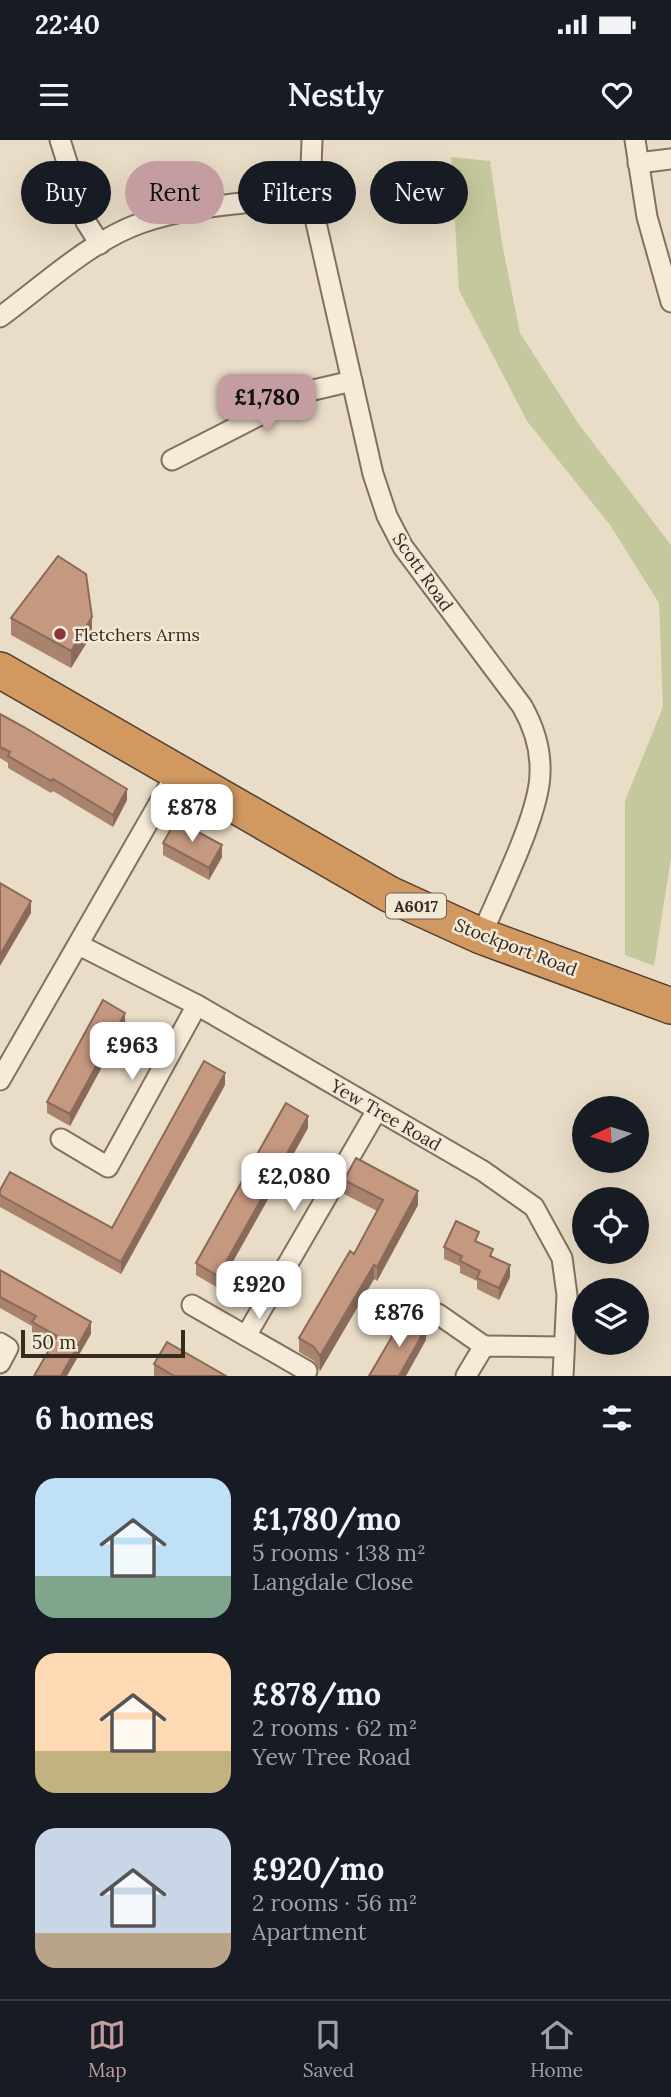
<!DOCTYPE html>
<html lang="en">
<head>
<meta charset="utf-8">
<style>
	body { margin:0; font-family:Lora,serif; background:#20242c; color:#f1f3f6; height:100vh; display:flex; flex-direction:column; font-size:26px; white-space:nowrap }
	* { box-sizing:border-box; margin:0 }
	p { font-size:23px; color:#9ea1a6 }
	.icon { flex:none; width:38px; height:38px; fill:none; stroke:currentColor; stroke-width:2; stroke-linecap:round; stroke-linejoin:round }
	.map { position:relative; height:1236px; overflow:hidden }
	.drawer { display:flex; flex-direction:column; background:#171b24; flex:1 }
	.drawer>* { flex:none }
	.top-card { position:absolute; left:21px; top:21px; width:630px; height:63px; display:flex; gap:14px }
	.needle { width:46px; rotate:266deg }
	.controls { position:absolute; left:572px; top:956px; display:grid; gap:14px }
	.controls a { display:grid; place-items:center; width:77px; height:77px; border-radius:50%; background:#171b24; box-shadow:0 7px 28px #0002; font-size:35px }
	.scale { position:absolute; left:21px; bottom:18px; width:164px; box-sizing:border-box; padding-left:7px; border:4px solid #362920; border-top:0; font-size:19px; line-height:24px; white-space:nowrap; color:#362920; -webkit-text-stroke:5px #f2e8d6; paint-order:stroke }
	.price { position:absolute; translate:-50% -60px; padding:0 16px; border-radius:14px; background:#fff; color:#222; font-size:23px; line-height:46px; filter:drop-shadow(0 2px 4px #0008) }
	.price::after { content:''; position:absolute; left:50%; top:42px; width:21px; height:16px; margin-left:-10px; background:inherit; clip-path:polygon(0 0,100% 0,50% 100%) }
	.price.active { background:#c49da1; color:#111 }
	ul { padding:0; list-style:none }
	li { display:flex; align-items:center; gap:21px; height:175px; padding:0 35px }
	li span { display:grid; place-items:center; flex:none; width:196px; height:140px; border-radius:21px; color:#555 }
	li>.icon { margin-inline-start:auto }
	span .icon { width:84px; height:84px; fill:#fffc; stroke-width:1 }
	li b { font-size:30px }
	h2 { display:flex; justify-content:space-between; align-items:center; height:84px; padding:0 35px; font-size:30px }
	.pill { padding:0 24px; border-radius:32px; background:#171b24; box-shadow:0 7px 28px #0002; font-size:24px; line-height:63px }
	.pill.active { background:#c49da1; color:#111 }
	.status { display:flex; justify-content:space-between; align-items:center; height:49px; padding:0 35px; background:#171b24; direction:ltr }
	.status svg { height:19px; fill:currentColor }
	header { display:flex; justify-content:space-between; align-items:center; height:91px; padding:0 35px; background:#171b24; font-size:32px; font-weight:600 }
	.menu { display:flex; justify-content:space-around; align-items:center; height:98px; border-top:2px solid #363941; background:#171b24; font-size:19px; color:#9ea1a6 }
	.menu a { display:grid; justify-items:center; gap:4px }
	.menu .active { color:#c49da1 }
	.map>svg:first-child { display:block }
</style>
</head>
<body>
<div class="status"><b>22:40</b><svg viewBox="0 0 49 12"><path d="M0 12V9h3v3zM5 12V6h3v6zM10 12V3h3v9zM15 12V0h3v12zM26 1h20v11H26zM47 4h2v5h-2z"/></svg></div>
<header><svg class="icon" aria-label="menu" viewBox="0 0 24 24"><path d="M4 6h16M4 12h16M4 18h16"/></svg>Nestly<svg class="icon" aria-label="heart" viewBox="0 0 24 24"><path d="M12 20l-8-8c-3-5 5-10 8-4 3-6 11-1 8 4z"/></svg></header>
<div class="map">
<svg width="671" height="1236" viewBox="0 0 671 1236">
	<rect width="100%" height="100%" fill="#eaddc7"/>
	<!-- green -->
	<path fill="#c5c89c" d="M 451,17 L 490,21 L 502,103 L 520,193 L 578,283 L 671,405 L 671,718 L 654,826 L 625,815 L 625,661 L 663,567 L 659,463 L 610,385 L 527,281 L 459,150 Z"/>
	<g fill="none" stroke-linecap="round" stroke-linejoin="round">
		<!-- street casing -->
		<g stroke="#84705e" stroke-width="23">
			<g id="street">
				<path d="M 60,0 L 86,82 L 100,104"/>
				<path d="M 312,0 L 310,56 L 373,334 L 387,376 L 403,407 L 522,566 C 534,587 541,609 540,633 C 540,673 498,756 481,796"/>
				<path d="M 635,0 L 647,77 L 671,162"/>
				<path d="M 638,23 L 671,19"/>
				<path d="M 0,177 C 44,145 90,101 141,83 C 194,64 254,63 310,56"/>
				<path d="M 172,320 L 305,252 L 352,241"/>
				<path d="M 79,805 L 197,865 L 483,1031 L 534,1067 L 562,1118 L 567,1155 L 563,1236"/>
				<path d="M 0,940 L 177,632"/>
				<path d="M 61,999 L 108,1027 L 197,865"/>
				<path d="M 192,1165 L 307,1231"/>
				<path d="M 438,1174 L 484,1206"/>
				<path d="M 246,1196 L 377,970"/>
				<path d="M 0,1203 L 8,1208 L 0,1223"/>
				<path d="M 466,1236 L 484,1206 L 563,1207"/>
			</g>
		</g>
		<!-- highway casing -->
		<g stroke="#533f32" stroke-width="38">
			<path id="highway" d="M 0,530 L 389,754 L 481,796 L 671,866"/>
		</g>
		<!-- street -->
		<use href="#street" stroke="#f6ebd9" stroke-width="19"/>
		<!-- highway -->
		<use href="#highway" stroke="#d19860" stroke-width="35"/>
	</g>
	<!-- wall -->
	<g fill="#a9836e">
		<path d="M 11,478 L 92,494 L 71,528 L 11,495 Z"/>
		<path d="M 0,574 L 127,660 L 113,687 L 53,651 L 51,653 L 8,628 L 8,623 L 0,618 Z"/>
		<path d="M 163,703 L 222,717 L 209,740 L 163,715 Z"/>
		<path d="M 125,884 L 70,986 L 47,973 L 47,962 Z"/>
		<path d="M 225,945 L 121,1134 L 0,1067 L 0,1050 L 112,1088 Z"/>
		<path d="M 308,988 L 218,1148 L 196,1135 L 196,1123 Z"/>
		<path d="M 344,1040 L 418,1065 L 377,1141 L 374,1139 L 320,1231 L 314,1221 L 299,1212 L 299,1198 L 354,1114 L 377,1071 L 344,1054 Z"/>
		<path d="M 479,1103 L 510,1137 L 499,1160 L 477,1149 L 477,1141 L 460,1133 L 460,1126 L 444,1119 L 444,1107 Z"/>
		<path d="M 0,1130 L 91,1194 L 52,1205 L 32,1194 L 32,1186 L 0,1168 Z"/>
		<path d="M 154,1224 L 226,1236 L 154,1236 Z"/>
	</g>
	<!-- shaded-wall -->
	<g fill="#8a6a5a">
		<path d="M 92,477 L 92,494 L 71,528 L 71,511 Z"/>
		<path d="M 127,649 L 127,660 L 113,687 L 113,675 Z"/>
		<path d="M 222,705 L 222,717 L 209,740 L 209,728 Z"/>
		<path d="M 31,761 L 31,773 L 0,826 L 0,815 Z"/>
		<path d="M 125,873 L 125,884 L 70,986 L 70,974 Z"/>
		<path d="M 225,933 L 225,945 L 121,1134 L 121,1122 Z"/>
		<path d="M 308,976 L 308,988 L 218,1148 L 218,1136 Z"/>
		<path d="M 418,1051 L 418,1065 L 377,1141 L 377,1127 Z"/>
		<path d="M 374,1125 L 374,1139 L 320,1231 L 320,1216 Z"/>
		<path d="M 510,1125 L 510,1137 L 499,1160 L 499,1148 Z"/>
		<path d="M 91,1182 L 91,1194 L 67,1236 L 61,1236 Z"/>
		<path d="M 426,1188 L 426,1200 L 406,1236 L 399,1236 Z"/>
	</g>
	<!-- building -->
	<g fill="#c59880" stroke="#8a6a5a" stroke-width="2">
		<path d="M 58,416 L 86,434 L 92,477 L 71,511 L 11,478 Z"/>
		<path d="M 0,574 L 24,587 L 127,649 L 113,675 L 53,639 L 51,641 L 8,616 L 10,612 L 0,607 Z"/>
		<path d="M 176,680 L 222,705 L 209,728 L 163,703 Z"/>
		<path d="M 0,743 L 31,761 L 0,815 Z"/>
		<path d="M 103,860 L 125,873 L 70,974 L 47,962 Z"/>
		<path d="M 204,921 L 225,933 L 121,1122 L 0,1055 L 0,1050 L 10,1032 L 112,1088 Z"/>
		<path d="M 286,963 L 308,976 L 218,1136 L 196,1123 Z"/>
		<path d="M 356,1018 L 418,1051 L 377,1127 L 374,1125 L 320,1216 L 314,1207 L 299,1198 L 350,1111 L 354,1114 L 383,1060 L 344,1040 Z"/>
		<path d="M 456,1081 L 479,1092 L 475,1101 L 493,1109 L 490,1116 L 510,1125 L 499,1148 L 477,1138 L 480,1131 L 460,1121 L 462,1116 L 444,1107 Z"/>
		<path d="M 0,1130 L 91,1182 L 61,1236 L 34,1236 L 57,1196 L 32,1182 L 36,1176 L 0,1157 Z"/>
		<path d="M 404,1176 L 426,1188 L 399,1236 L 369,1236 Z"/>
		<path d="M 167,1202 L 226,1236 L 174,1236 L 154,1224 Z"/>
	</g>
	<!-- markers -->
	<circle fill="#8e333a" stroke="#f2e8d6" stroke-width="2.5" cx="60" cy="494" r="7"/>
	<g text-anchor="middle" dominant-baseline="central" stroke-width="5" stroke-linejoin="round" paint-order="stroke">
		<!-- shield labels -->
		<rect fill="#f2e8d6" stroke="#6e6257" stroke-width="2" x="386" y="753.5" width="60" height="25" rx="5"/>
		<g font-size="16" font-weight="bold" fill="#362920">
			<text x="416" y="766">A6017</text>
		</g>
		<!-- street labels -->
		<g font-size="18" fill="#362920" stroke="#f2e8d6">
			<text transform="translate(423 432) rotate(55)">Scott Road</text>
			<text transform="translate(516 807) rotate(21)">Stockport Road</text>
			<text transform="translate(386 975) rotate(30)">Yew Tree Road</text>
		</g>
		<!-- poi labels -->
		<g font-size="18" fill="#362920" stroke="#f2e8d6" text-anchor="start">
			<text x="74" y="494">Fletchers Arms</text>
		</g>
	</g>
</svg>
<div class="controls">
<a><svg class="needle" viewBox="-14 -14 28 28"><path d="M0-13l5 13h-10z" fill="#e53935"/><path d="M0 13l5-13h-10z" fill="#9ea1a6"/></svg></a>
<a><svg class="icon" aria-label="locate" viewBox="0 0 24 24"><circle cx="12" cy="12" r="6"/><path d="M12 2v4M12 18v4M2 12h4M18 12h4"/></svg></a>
<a><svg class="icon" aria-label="layers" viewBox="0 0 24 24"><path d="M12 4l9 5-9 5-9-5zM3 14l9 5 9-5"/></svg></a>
</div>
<div class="scale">50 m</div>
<b class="price active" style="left:267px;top:294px">£1,780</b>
<b class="price" style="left:192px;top:704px">£878</b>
<b class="price" style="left:132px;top:942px">£963</b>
<b class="price" style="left:294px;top:1073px">£2,080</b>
<b class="price" style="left:259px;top:1181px">£920</b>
<b class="price" style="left:399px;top:1209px">£876</b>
<div class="top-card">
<a class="pill">Buy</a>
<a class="pill active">Rent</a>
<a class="pill">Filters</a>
<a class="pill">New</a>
</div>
</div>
<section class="drawer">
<h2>6 homes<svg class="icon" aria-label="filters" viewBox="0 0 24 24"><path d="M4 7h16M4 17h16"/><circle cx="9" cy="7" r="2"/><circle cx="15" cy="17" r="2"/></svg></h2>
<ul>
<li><span style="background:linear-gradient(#bfe0f5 70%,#7fa58c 0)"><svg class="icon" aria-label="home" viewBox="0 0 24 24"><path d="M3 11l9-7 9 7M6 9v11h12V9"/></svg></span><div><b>£1,780/mo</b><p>5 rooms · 138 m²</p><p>Langdale Close</p></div></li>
<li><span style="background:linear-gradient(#ffd9b3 70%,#c2b280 0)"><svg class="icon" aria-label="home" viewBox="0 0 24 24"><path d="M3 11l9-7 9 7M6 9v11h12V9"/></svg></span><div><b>£878/mo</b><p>2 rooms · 62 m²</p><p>Yew Tree Road</p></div></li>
<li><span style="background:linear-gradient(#c9d6e8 75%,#b9a48a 0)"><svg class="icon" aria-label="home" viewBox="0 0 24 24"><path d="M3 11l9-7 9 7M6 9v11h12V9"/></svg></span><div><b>£920/mo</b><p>2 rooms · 56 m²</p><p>Apartment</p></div></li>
</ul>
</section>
<nav class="menu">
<a class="active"><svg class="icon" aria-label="map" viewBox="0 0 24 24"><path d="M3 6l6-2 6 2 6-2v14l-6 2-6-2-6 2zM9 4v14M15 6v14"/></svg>Map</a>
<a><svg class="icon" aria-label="saved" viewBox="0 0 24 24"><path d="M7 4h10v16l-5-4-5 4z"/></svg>Saved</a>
<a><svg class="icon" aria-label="home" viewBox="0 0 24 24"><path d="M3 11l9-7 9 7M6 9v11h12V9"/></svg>Home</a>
</nav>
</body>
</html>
